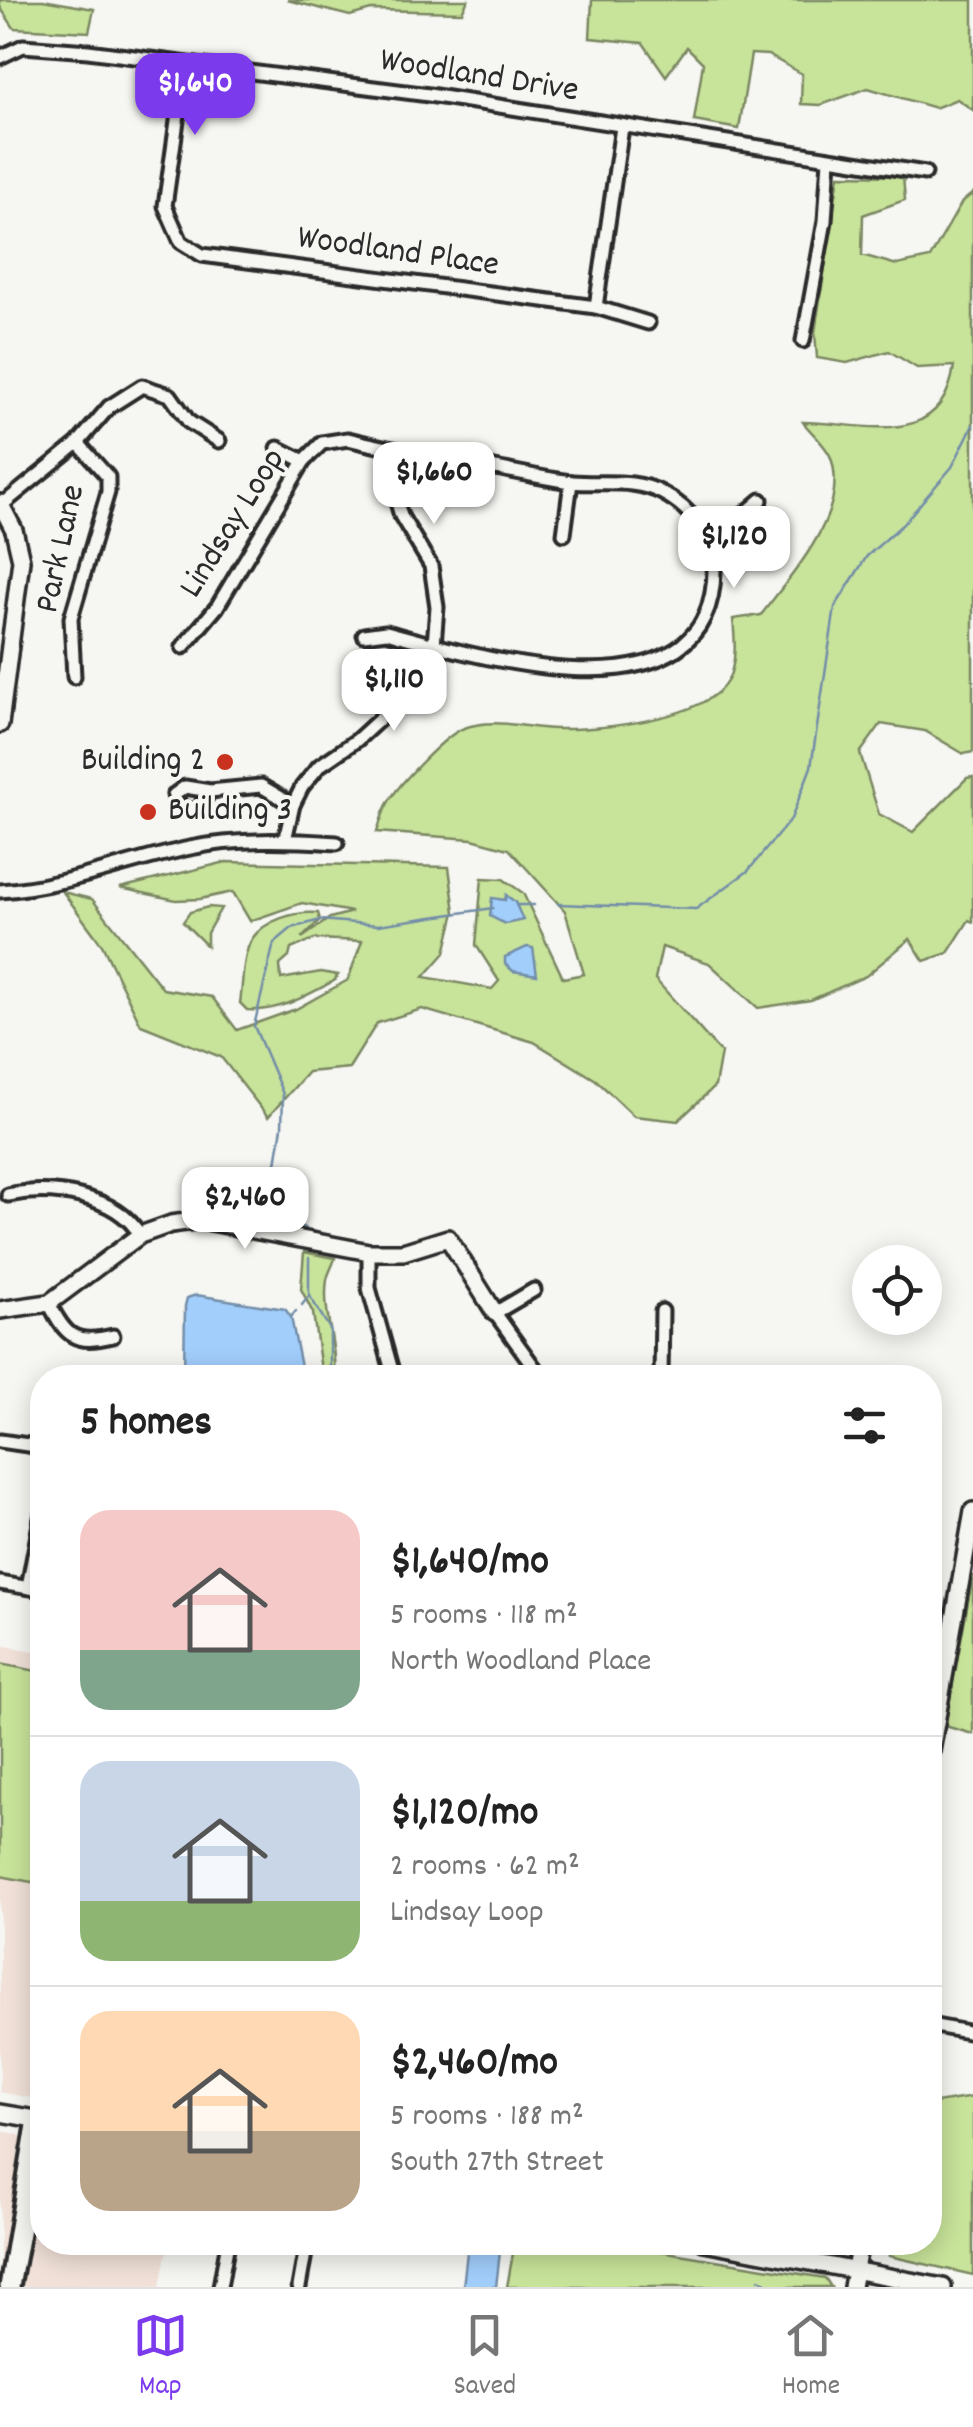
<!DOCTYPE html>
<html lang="en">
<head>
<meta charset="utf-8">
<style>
	body { margin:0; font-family:Dekko,sans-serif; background:#f6f6f6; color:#222; height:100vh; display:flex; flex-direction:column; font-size:38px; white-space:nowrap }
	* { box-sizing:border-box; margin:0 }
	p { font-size:32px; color:#767676 }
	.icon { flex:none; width:55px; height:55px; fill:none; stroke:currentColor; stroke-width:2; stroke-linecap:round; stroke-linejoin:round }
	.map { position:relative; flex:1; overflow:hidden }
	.drawer { position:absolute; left:30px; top:1365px; width:912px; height:890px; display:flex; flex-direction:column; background:#fff; border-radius:40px; box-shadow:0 5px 25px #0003 }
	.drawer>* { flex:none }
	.tools { position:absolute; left:852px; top:1245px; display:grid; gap:20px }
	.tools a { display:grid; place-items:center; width:90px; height:90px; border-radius:50%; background:#fff; box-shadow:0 5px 25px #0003; font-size:50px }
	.price { position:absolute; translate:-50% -85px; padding:0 22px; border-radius:20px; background:#fff; color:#222; font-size:32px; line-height:65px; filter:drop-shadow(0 2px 5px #0008) }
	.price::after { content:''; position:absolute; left:50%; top:60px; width:30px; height:22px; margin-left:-15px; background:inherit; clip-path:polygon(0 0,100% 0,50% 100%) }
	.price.current { background:#7c3aed; color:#fff }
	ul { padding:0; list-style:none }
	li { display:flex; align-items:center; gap:30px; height:250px; padding:0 50px }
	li+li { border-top:2px solid #e0e0e0 }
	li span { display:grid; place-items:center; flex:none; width:280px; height:200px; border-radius:30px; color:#555 }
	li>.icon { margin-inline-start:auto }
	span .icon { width:120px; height:120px; fill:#fffc; stroke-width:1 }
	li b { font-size:42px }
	h2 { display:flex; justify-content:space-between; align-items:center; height:120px; padding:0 50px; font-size:42px }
	.dock { display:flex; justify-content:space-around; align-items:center; height:140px; border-top:2px solid #e0e0e0; background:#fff; font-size:28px; color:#767676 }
	.dock a { display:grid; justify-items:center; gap:5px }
	.dock .current { color:#7c3aed }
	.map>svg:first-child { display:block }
</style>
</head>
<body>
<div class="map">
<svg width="973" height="2287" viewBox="0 0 973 2287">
	<rect width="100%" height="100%" fill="#f6f6f2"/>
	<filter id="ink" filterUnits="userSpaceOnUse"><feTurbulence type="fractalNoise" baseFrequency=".01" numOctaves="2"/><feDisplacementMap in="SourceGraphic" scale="20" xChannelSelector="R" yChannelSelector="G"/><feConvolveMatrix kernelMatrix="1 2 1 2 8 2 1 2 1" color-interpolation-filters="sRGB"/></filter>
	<g filter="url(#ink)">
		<!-- built -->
		<g fill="#f1e1d8">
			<path d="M 0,1645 L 42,1653 L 42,2100 L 0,2092 Z"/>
			<path d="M 0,2131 L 17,2134 L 23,2138 L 25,2146 L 0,2285 Z"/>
			<path d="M 42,2174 L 42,2242 L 168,2243 L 160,2287 L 21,2287 Z"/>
		</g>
		<!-- green -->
		<g fill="#c8e39a" stroke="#7a8762" stroke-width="2.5">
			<path d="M 0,0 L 43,0 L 94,9 L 89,32 L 14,28 L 0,7 Z"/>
			<path d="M 287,0 L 468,0 L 462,12 L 371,10 L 350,16 Z"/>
			<path d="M 592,0 L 973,0 L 973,110 L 957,99 L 935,108 L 868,88 L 821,105 L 801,104 L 802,74 L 768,55 L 751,54 L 739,129 L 694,121 L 703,63 L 687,47 L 666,76 L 643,43 L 590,38 Z"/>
			<path d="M 839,175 L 903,176 L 905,200 L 863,215 L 862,255 L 897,265 L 930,258 L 962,202 L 973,193 L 973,752 L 964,754 L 925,731 L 881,724 L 860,753 L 879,814 L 913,832 L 967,778 L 973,777 L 973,922 L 969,920 L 948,953 L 924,961 L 910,939 L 866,976 L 811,1000 L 758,1008 L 709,963 L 662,947 L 655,979 L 721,1053 L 715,1086 L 678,1121 L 634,1116 L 596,1080 L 534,1042 L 422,1009 L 377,1023 L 349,1068 L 308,1072 L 268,1117 L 221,1057 L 141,1025 L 102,945 L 63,892 L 92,899 L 163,989 L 212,997 L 237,1030 L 296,1009 L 348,980 L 362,941 L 314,939 L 291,949 L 289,957 L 280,965 L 281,979 L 321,972 L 338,975 L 334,981 C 305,996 280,1012 247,1010 L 240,1003 C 243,985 242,955 252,939 C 264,920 296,911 318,913 L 320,920 L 302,938 L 330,918 L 352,912 L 302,903 L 250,921 L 233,892 L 200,899 L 176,900 L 120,888 L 226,862 L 449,867 L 455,912 L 445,953 L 424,977 L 492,989 L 499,981 L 476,945 L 482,878 L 503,879 L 523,893 L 563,978 L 584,974 L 565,911 L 509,849 L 472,839 L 377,832 C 380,823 383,811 388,803 C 398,785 445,735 464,728 C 493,717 526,728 556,729 C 598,730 706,720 728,680 C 737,662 735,639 733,619 L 761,615 C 791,575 850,513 831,458 C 827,446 811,433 803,422 C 861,422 942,453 954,366 L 917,368 L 889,351 L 847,363 L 817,358 L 815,332 Z"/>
			<path d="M 208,907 L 221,908 L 207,933 L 207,946 L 183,922 L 190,912 Z"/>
			<path d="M 304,1252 L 335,1258 C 333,1266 328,1273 327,1280 C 322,1312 337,1342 334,1377 L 322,1377 L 313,1313 L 301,1289 Z"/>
			<path d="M 973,1575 L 973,1734 L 945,1726 Z"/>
			<path d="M 0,1664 L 42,1672 L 42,1884 L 0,1876 Z"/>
			<path d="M 973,2097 L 973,2275 L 889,2256 L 888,2243 L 930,2242 L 930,2104 Z"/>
			<path d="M 515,2242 L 612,2243 L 825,2278 L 831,2287 L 507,2287 Z"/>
		</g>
		<!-- water -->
		<g fill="#a2cefc" stroke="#728da8" stroke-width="2.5">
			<path d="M 506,895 L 515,902 L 523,920 L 505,924 L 490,916 L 492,898 L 505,900 Z"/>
			<path d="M 527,947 L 533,948 L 537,975 L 513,971 L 505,964 L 505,957 Z"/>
			<path d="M 196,1295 L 285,1309 L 291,1317 L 303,1377 L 184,1377 L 185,1306 L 187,1298 Z"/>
			<path d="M 468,2243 L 501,2243 L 496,2287 L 463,2287 Z"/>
		</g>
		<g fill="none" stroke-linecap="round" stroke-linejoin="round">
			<!-- stream -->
			<g stroke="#728da8" stroke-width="2.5">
				<path d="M 558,904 L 696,909 L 748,871 L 791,819 L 811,767 L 835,607 L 867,556 L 903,524 L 952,467 L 973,425"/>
				<path d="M 516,905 L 534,905"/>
				<path d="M 306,1229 L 281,1215 L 272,1188 L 282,1127 L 283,1094 L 254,1026 L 274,943 L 292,928 L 320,920 L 378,925 L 493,908"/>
				<path d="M 309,1258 L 309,1295 L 330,1329 L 330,1378"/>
				<path d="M 302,1305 L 308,1297"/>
				<path d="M 291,1317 L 296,1311"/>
				<path d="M 759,2279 L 773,2287"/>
			</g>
			<!-- street casing -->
			<g stroke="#2b2b2b" stroke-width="19">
				<g id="street">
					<path d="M 0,57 L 23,46 L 88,51 L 429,95 L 925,173"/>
					<path d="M 185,64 L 165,206 L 181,242 L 202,255 L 596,307 L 648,323"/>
					<path d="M 596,307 L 622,127"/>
					<path d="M 803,341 L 825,221 L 829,159"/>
					<path d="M 278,448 L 304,461"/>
					<path d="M 2,505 L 78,443 L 109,407 L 142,386 L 170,395 L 189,422 L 219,441"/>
					<path d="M 564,534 L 571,482"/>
					<path d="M 708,535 L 747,512 L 761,500"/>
					<path d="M 183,647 L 217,607 L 304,461 L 322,443 L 348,439 C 395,451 442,458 490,467 C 517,472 545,479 572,482 C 602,485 634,478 662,493 C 691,508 714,537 714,571 C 712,729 474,656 386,632 L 364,635"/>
					<path d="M 74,677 L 71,618 L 108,492 L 108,477 L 78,443"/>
					<path d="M 210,791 L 198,810 L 193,812 L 176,803 L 174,795 L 185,787 L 210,791 L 261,786 L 293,805"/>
					<path d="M 285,840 L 293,805 L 302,787 L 319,766 L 357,740 L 405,696 L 434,645 L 437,607 L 431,566 L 401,516 L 392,485 L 394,450"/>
					<path d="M 0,891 C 64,887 127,861 190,848 C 237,838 289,840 337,843"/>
					<path d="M 8,1195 C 50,1186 116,1194 140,1235"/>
					<path d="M 369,1252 L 369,1288 L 394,1378"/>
					<path d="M 534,1290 L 495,1313 L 542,1378"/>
					<path d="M 49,1303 C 66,1337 75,1345 113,1336"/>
					<path d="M 661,1378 L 662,1311"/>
					<path d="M 0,1441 L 42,1447"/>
					<path d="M 0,1583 L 42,1590"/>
					<path d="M 28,1587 L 42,1513"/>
					<path d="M 930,2025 L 973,2033"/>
					<path d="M 6,2287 L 34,2119"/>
					<path d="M 13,2287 L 42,2130"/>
					<path d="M 220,2287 L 228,2242"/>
					<path d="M 299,2287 L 307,2242"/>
				</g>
			</g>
			<!-- secondary casing -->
			<g stroke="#2b2b2b" stroke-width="22">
				<g id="secondary">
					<path d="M 0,503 L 14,530 L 21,560 L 0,724"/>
					<path d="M 0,1310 L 49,1303 L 140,1235 L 171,1224 L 201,1220 L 369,1252 L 403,1252 L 448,1238 L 495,1313"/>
					<path d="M 930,1757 L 973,1511"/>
					<path d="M 0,2113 L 42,2120"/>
					<path d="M 704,2242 L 943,2287"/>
					<path d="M 852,2287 L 860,2242"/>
				</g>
			</g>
			<!-- street -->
			<use href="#street" stroke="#f6f6f2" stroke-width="11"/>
			<!-- secondary -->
			<use href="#secondary" stroke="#f6f6f2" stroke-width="15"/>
		</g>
	</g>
	<!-- markers -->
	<g fill="#c8321e" stroke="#f6f6f2" stroke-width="4">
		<circle cx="225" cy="762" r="10"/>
		<circle cx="148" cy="812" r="10"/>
	</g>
	<g text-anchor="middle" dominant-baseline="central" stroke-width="8" stroke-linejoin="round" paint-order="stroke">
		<!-- street labels -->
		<g font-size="35" fill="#2b2b2b" stroke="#f6f6f2">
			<text transform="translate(479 77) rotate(9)">Woodland Drive</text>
			<text transform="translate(398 253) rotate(8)">Woodland Place</text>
			<text transform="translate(234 524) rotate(-58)">Lindsay Loop</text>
			<text transform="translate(62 549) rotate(-78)">Park Lane</text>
		</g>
		<!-- poi labels -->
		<g font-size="35" fill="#2b2b2b" stroke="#f6f6f2" text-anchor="end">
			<text x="205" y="762">Building 2</text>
			<text x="168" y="812" text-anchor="start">Building 3</text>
		</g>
	</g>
</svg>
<div class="tools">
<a><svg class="icon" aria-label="locate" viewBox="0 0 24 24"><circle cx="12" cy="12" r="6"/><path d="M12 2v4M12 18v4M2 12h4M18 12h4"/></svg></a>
</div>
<b class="price current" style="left:195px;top:138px">$1,640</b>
<b class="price" style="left:434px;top:527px">$1,660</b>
<b class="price" style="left:734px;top:591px">$1,120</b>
<b class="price" style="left:394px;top:734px">$1,110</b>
<b class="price" style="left:245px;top:1252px">$2,460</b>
<section class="drawer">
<h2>5 homes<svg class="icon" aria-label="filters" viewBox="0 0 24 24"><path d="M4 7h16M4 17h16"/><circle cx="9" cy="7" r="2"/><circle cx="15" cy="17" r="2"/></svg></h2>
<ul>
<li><span style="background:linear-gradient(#f6c9c9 70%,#7fa58c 0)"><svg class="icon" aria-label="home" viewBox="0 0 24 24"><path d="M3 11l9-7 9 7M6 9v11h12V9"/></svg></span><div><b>$1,640/mo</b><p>5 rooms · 118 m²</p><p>North Woodland Place</p></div></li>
<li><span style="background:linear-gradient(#c9d6e8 70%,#8fb573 0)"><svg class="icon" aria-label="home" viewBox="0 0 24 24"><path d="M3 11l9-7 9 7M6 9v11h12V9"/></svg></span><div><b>$1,120/mo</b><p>2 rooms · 62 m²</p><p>Lindsay Loop</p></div></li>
<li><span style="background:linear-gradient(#ffd9b3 60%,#b9a48a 0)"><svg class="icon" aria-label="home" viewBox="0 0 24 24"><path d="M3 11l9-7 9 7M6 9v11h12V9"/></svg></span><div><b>$2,460/mo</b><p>5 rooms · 188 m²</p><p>South 27th Street</p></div></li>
</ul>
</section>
</div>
<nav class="dock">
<a class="current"><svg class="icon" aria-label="map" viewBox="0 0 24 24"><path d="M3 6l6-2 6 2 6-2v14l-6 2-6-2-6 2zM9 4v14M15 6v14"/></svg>Map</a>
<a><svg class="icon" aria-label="saved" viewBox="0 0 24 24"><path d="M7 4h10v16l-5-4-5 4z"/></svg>Saved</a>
<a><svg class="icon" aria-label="home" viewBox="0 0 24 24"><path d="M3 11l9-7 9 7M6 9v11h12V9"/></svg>Home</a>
</nav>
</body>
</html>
